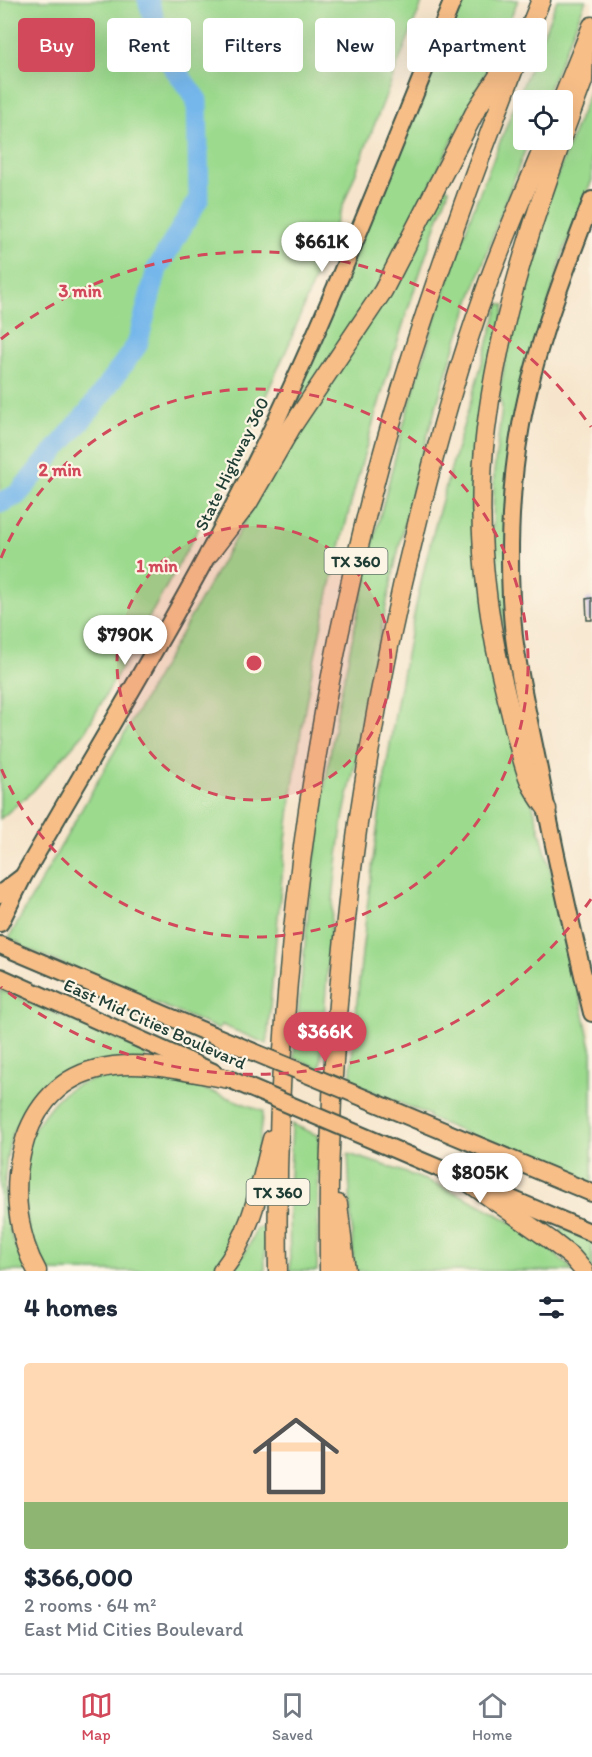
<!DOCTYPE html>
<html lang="en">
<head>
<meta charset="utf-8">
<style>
	body { margin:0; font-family:Itim,sans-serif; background:#f2f2f3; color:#1f2937; height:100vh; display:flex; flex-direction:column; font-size:22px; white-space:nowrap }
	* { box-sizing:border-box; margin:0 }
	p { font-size:20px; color:#747a83 }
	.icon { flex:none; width:33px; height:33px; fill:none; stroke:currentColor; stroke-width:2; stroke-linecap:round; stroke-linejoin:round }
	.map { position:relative; height:1271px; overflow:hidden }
	.panel { display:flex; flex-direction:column; background:#fff; flex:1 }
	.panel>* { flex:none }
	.guide { position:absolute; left:18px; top:18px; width:556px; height:54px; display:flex; gap:12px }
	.buttons { position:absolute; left:513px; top:90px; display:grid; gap:12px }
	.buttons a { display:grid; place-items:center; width:60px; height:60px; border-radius:6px; background:#fff; box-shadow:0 6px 24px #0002; font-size:30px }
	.price { position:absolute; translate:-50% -51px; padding:0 14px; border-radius:21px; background:#fff; color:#222; font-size:20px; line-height:39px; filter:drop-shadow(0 2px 3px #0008) }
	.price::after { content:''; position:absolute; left:50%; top:36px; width:18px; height:14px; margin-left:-9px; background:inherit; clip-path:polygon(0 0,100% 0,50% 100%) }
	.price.current { background:#d1495b; color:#fff }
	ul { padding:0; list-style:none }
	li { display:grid; align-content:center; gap:12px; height:318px; padding:0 24px }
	li span { display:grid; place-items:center; height:186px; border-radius:6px; color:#555 }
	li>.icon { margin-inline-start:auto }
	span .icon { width:108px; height:108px; fill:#fffc; stroke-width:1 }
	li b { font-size:26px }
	h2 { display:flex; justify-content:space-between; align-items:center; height:72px; padding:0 24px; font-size:26px }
	.pill { padding:0 21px; border-radius:6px; background:#fff; box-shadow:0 6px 24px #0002; font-size:21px; line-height:54px }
	.pill.current { background:#d1495b; color:#fff }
	.tab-bar { display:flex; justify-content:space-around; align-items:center; height:84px; border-top:2px solid #e0e1e3; background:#fff; font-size:16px; color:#747a83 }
	.tab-bar a { display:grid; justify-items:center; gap:3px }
	.tab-bar .current { color:#d1495b }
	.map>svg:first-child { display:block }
</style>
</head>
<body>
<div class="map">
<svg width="592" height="1271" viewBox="0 0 592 1271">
	<rect width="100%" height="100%" fill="#fcf5e5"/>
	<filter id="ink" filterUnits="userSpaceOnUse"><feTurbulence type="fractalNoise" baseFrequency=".0167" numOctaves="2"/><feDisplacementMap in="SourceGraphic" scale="12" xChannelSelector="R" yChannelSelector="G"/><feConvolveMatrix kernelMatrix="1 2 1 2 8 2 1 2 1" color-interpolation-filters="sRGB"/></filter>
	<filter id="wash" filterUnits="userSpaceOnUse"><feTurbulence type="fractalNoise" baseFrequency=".008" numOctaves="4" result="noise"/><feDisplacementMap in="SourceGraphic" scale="24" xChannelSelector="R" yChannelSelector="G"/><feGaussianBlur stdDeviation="1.35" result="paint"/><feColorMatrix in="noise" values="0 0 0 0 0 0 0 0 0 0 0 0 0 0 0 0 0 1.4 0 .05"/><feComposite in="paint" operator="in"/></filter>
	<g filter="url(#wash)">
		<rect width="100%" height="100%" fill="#f6e5cc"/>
		<!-- green -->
		<g fill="#9cda8e" stroke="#5e8c61" stroke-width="1.5">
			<path d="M 0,0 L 423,0 L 289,344 L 237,460 L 85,732 L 33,791 L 0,819 Z"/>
			<path d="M 460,0 L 518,0 L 493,58 L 391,265 L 300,403 L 294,400 Z"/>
			<path d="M 557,0 L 586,0 L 544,100 L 524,100 L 524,140 L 529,140 C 492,235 458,332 429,430 C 399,535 378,642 358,749 C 354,773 347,796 343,820 C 330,902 327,986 320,1069 L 294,1057 L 311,884 L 325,785 L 338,706 L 372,547 L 404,423 L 436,315 L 472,212 Z"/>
			<path d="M 592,85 L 592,180 L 564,250 L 517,413 L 512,671 L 510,671 L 495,573 L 493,527 L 494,472 L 502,407 L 499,396 L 508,343 L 539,223 Z"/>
			<path d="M 443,187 L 449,189 C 392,348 344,510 311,676 C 287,798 277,921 267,1044 L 222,1025 L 218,1029 L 20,946 L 20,943 L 16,941 L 14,944 L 12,943 L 10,936 L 280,459 Z"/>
			<path d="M 499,304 L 505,305 L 480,442 L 504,710 L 534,809 L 562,913 L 592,1052 L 592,1186 L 429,1118 L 429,1115 L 350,1082 C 364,907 386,733 426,561 C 447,475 475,390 499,304 Z"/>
			<path d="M 0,990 L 34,1004 L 34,1006 L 40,1007 L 148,1052 L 145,1059 L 43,1093 C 31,1105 20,1118 12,1134 C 0,1178 0,1233 30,1271 L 0,1271 Z"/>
			<path d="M 130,1073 C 178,1077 218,1094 263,1111 L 253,1186 L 238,1239 L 214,1271 L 47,1271 L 30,1249 L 20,1150 C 31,1134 46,1109 59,1097 C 78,1079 106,1077 130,1073 Z"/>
			<path d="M 292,1124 L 319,1136 L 317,1271 L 290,1271 L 289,1204 Z"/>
			<path d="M 348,1154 C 430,1178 512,1211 574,1271 L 354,1271 Z"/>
			<path d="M 562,1227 L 592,1240 L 592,1271 L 558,1238 Z"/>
			<path d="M 256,1228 L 265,1228 L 265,1271 L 233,1271 L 250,1244 Z"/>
		</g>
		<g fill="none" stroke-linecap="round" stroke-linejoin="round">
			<!-- river -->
			<path stroke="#76b7eb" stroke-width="21" d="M 0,503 L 17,495 L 90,410 L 137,345 L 157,269 L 199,198 L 197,100 L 167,58 L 148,0"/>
		</g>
		<g id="blocks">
			<!-- building -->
			<path fill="#bbb0e1" d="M 592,598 L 592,620 L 587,620 L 586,599 Z"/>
		</g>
	</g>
	<g filter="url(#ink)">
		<use href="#blocks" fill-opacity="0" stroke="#3f564b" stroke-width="1.5"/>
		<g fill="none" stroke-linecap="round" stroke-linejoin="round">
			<!-- major casing -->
			<g stroke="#3f564b" stroke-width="20">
				<g id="major">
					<path d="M 592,200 C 564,273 535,348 521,425 C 509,491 507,569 514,637 C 520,683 531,729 540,775 C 555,855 573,934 592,1013"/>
					<path d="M 0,894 L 21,878"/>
					<path d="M 0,923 L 24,875 C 110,725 202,577 276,421 C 341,283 395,141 453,0"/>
					<path d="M 0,945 L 215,1036"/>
					<path d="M 0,977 L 213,1072"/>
					<path d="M 422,1122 L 592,1193"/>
					<path d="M 410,1156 L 592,1233"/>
				</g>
			</g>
			<!-- highway casing -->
			<g stroke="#3f564b" stroke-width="21">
				<g id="highway">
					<path d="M 562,100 L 592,26"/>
					<path d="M 562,137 L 583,81 L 584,47"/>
					<path d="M 209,554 L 248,503 L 291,428 L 383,291 L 476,110 L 510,58"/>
					<path d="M 547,809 C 541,801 534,792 530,782 C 520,759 514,724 507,699 C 485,612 475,518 486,429 C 498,330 528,233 562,140"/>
					<path d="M 461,1177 L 549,1239 L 572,1257 L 584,1271"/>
					<path d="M 338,1204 L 346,1271"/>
					<path d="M 37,1271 C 0,1206 12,1090 97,1069 C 140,1058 186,1072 229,1079"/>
					<path d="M 222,1271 C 252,1233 260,1185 272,1139"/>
					<path d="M 278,1271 C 273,998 310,722 381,459 C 413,342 453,229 496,116 C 511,77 525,38 541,0"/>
					<path d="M 329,1271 C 329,1230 328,1189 330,1149 C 336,937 366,726 418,520 C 437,443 458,366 485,291 C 503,240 526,190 546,140"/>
				</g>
			</g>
			<!-- major -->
			<use href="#major" stroke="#f7be88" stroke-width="16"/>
			<!-- highway -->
			<use href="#highway" stroke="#f7be88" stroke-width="18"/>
			<!-- major-bridge casing -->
			<g stroke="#3f564b" stroke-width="20" stroke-linecap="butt">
				<g id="major-bridge">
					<path d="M 215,1036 L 422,1122"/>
					<path d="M 229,1079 L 410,1156"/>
				</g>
			</g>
			<!-- major-bridge -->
			<use href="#major-bridge" stroke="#f7be88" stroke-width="16"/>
		</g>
	</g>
	<!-- distance rings -->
	<circle cx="254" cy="663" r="137" fill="#d1495b" fill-opacity=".12"/>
	<g fill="none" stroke="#d1495b" stroke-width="3" stroke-dasharray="10 8">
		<circle cx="254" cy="663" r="137"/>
		<path d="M1 558A274 274 0 1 1 1 768"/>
		<path d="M591 899A411 411 0 0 1 1 987M1 339A411 411 0 0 1 591 427"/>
	</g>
	<g text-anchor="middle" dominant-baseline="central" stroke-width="4.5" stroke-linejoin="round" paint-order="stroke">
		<!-- shield labels -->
		<g fill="#fcf5e5" stroke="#617469" stroke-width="1.5">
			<rect x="324.5" y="548" width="63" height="26" rx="4.5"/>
			<rect x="246.5" y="1179" width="63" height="26" rx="4.5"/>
		</g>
		<g font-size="16" font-weight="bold" fill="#1f3d34">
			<text x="356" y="561">TX 360</text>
			<text x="278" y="1192">TX 360</text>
		</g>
		<!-- street labels -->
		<g font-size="18" fill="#1f3d34" stroke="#fcf5e5">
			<text transform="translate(232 464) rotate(-64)">State Highway 360</text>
			<text transform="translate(155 1024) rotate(24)">East Mid Cities Boulevard</text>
		</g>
	</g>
	<circle cx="254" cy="663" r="9" fill="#d1495b" stroke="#fcf5e5" stroke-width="3"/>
	<g font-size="18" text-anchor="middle" font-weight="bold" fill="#d1495b" stroke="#fcf5e5" stroke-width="4.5" stroke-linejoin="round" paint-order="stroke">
		<text x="80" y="297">3 min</text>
		<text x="60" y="476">2 min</text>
		<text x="157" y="572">1 min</text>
	</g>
</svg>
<div class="buttons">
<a><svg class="icon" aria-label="locate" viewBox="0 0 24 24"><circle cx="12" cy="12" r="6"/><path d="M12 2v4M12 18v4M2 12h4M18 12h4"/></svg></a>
</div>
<b class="price" style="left:322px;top:273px">$661K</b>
<b class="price" style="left:125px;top:666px">$790K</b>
<b class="price current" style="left:325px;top:1063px">$366K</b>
<b class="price" style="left:480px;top:1204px">$805K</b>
<div class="guide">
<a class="pill current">Buy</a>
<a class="pill">Rent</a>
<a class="pill">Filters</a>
<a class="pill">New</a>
<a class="pill">Apartment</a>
</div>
</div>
<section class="panel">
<h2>4 homes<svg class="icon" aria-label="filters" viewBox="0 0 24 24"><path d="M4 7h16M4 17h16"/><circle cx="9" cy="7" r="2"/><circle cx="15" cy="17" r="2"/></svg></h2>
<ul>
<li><span style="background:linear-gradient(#ffd9b3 75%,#8fb573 0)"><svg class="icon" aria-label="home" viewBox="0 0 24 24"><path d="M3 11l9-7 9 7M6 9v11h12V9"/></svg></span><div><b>$366,000</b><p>2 rooms · 64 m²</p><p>East Mid Cities Boulevard</p></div></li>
</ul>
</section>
<nav class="tab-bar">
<a class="current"><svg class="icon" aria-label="map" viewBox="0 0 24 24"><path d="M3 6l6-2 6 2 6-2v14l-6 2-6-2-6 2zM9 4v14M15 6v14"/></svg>Map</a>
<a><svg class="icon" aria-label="saved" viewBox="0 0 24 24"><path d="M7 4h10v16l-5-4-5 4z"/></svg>Saved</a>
<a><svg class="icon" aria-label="home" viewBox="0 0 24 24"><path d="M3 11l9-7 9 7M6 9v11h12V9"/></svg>Home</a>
</nav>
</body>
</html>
